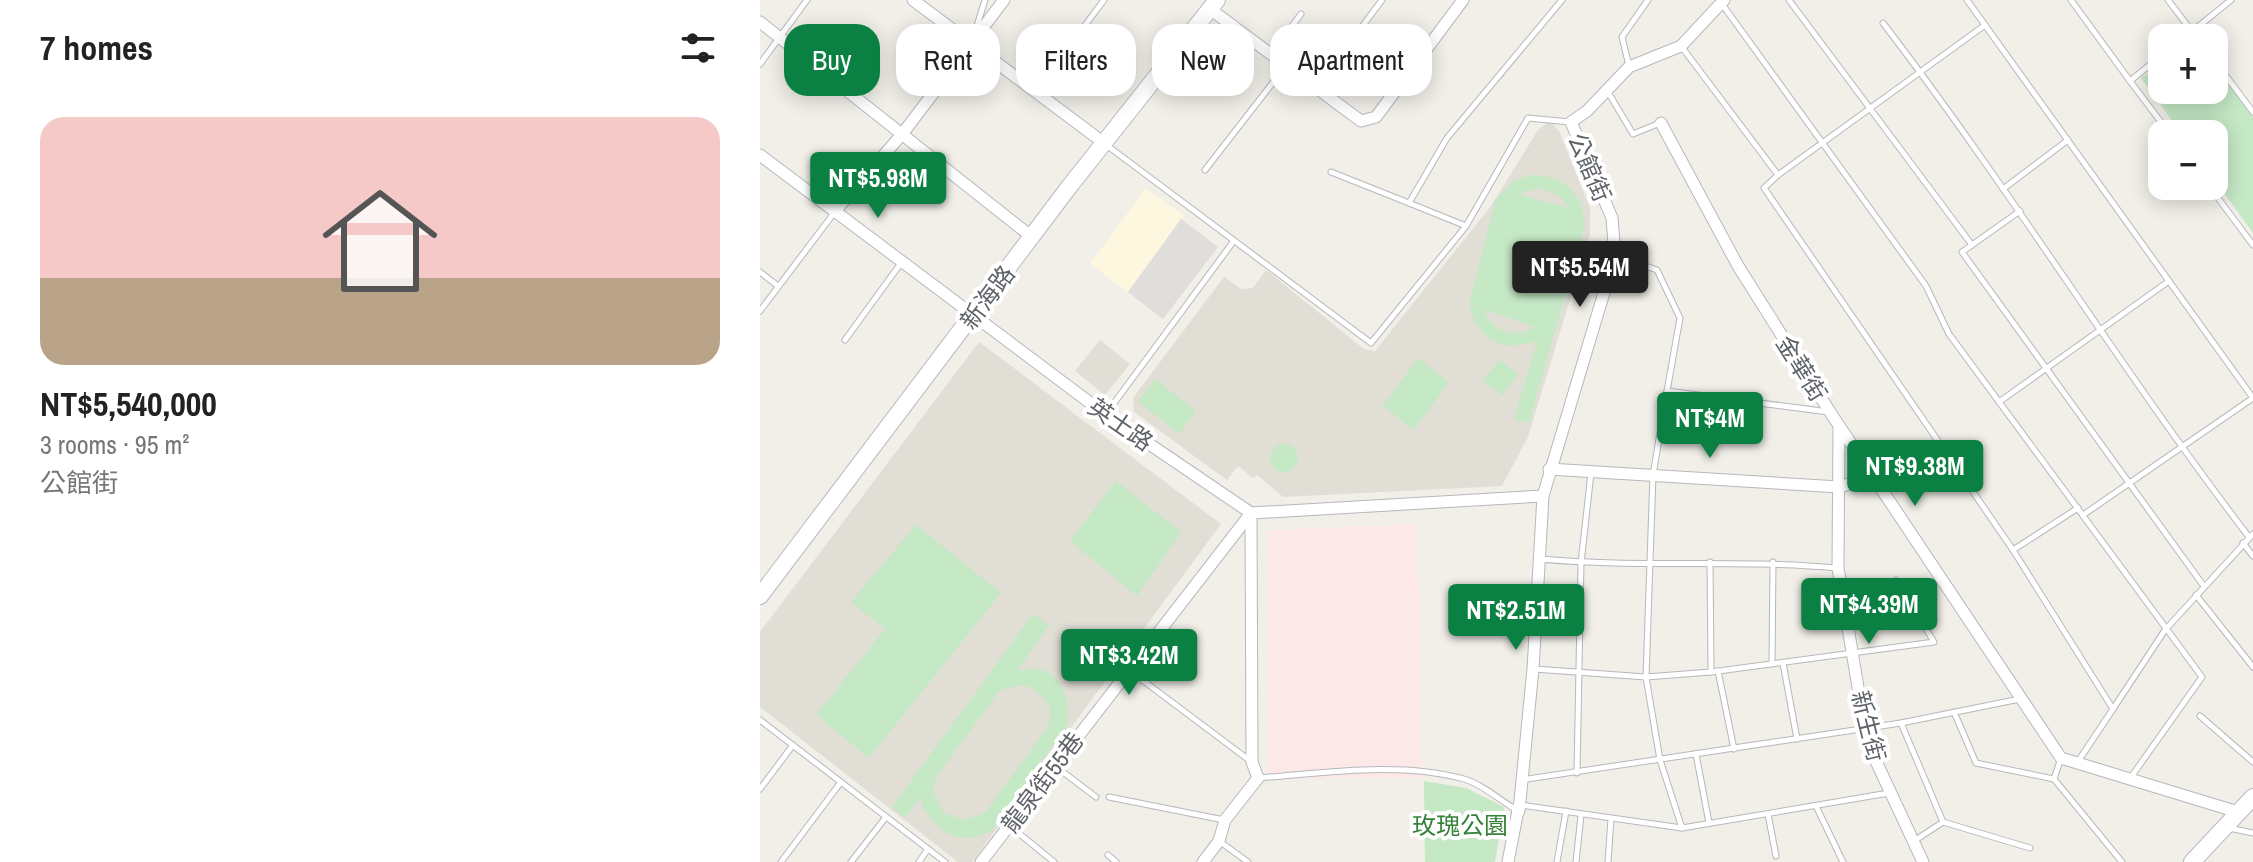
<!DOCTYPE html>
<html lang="en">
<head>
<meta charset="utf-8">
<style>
	body { margin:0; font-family:"Archivo Narrow","Noto Sans TC",sans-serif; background:#f2f2f2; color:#222; height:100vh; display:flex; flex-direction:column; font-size:30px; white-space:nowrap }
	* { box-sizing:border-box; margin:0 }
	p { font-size:26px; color:#767676 }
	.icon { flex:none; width:44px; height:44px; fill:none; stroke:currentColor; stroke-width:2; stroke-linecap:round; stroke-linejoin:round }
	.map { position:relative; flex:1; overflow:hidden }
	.sheet { display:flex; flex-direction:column; background:#fff; width:760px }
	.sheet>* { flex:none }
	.hud { position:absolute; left:24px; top:24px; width:760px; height:72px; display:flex; gap:16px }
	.controls { position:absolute; left:1388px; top:24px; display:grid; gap:16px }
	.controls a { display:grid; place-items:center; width:80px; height:80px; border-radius:16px; background:#fff; box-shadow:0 4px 20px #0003; font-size:40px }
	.price { position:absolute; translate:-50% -68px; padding:0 18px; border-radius:8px; background:#0b8043; color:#fff; font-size:26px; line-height:52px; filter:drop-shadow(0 2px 4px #0008) }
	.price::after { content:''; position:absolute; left:50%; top:48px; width:24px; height:18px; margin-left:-12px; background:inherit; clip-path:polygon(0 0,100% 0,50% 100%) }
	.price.current { background:#222; color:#fff }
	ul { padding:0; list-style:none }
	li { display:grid; align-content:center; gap:16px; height:424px; padding:0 40px }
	li span { display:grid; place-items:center; height:248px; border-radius:24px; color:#555 }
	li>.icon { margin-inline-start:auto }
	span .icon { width:144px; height:144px; fill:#fffc; stroke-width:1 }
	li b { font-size:34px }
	h2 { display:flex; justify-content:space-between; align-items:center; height:96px; padding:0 40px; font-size:34px }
	.pill { padding:0 28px; border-radius:24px; background:#fff; box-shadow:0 4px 20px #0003; font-size:28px; line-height:72px }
	.pill.current { background:#0b8043; color:#fff }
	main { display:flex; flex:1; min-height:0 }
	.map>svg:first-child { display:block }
</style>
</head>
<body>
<main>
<section class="sheet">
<h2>7 homes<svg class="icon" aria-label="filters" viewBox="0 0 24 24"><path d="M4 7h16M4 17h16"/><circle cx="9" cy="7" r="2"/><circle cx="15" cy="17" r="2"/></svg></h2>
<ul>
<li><span style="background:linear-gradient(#f6c9c9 65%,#b9a48a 0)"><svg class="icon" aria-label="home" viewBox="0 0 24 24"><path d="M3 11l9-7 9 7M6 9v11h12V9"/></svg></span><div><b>NT$5,540,000</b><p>3 rooms · 95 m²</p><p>公館街</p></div></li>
</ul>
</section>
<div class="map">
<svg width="1493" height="862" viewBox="0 0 1493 862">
	<rect width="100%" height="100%" fill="#f1efe8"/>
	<!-- commercial -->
	<path fill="#fef7e0" d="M 386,188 L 424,216 L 368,292 L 330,264 Z"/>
	<!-- industrial -->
	<path fill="#e0deda" d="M 421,219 L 458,247 L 403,319 L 368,292 Z"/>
	<!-- education -->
	<g fill="#e1ded6">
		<path d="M 790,121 L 799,131 L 830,208 L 830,234 L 768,437 L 742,486 L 523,497 L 497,475 L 493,478 L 478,466 L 467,480 L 374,412 L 373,398 L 464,277 L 481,289 L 493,288 L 506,270 L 604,349 L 615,351 L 731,206 L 778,130 Z"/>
		<path d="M 340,340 L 370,364 L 345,395 L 315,371 Z"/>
		<path d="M 219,342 L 461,524 L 212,862 L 198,862 L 0,707 L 0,632 Z"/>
	</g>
	<!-- medical -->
	<path fill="#fce8e6" d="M 657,524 L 662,778 L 508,779 L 507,530 Z"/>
	<!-- green -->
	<g fill="#c5e8c5" fill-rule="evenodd">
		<path d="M 1402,63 L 1402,90 L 1454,90 L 1454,64 L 1493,117 L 1493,233 L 1454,179 L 1454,134 L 1422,134 L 1381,78 Z"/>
		<path d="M 770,175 C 801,174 823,192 825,224 L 769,423 L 754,419 L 777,342 L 748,346 L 729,339 L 715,323 L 709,304 L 736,199 L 751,183 ZM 779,188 L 800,196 L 808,208 L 759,194 ZM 724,311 L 725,310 L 775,327 C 755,339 733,332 724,311 Z"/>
		<path d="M 658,358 L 689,382 L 654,430 L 623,406 Z"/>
		<path d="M 739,360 L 758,374 L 743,395 L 723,381 Z"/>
		<path d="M 395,379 L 436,411 L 419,434 L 378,401 Z"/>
		<circle cx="524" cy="458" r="14"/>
		<path d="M 356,481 L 421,532 L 377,596 L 310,541 Z"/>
		<path d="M 156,525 L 241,593 L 109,758 L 56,715 L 125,629 L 91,602 Z"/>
		<path d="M 273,614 L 289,625 L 258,670 C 296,663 312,688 307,726 L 231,831 C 197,849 172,829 159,798 L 145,818 L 132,807 ZM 265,685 C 285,694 293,703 289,725 L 225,813 L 203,820 L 183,812 L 173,792 L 175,779 L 240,690 Z"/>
		<path d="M 664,781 L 706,788 L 744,807 L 735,862 L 665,862 Z"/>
	</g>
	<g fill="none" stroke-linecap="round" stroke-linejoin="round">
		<!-- lane casing -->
		<g stroke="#b5b8bc" stroke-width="7">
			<g id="lane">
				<path d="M 1029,0 L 1212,245"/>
				<path d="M 1207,0 L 1493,398"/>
				<path d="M 1311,0 L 1370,81 L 1402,55"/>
				<path d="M 1408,0 L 1437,38"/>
				<path d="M 962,4 L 1166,286 L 1189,334 L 1442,677 L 1369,780"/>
				<path d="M 1123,23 C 1251,190 1361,370 1489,537"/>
				<path d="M 215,32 L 225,0"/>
				<path d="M 1424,38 L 1471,0"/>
				<path d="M 921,46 L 1018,175 L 1004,188 L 1253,550 L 1353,709 L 1317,763"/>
				<path d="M 511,54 L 541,14"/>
				<path d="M 1454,60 L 1493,112"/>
				<path d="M 0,64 L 47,0"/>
				<path d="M 869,66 L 862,37 L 888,0"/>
				<path d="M 1370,81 L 1410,134"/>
				<path d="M 556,88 L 622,0"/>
				<path d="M 275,92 L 344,0"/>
				<path d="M 848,92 L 873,134 L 900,123"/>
				<path d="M 345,144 L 611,343 L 706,226 L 768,118 L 810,122"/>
				<path d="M 445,170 L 525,67"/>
				<path d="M 571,172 L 649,203"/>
				<path d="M 1018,175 L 1225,25"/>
				<path d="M 1449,186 L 1493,245"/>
				<path d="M 1243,189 L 1308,140"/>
				<path d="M 1260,211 L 1202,252 L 1443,585"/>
				<path d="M 706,226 L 649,203 L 687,138 L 802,0"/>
				<path d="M 857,256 L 897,270 L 920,318 L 907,391 L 1069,412"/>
				<path d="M 0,272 L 18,286"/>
				<path d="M 0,311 L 74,213"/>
				<path d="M 85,340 L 141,263"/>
				<path d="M 907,391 L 893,475 L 886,677 L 900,760 L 922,828"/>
				<path d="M 1239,402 L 1409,281"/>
				<path d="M 346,414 L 473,242"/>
				<path d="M 1323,515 L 1493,398"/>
				<path d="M 1483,543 L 1493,556"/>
				<path d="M 1253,550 L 1318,508"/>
				<path d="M 780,559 C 879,568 978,559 1077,568"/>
				<path d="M 950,562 L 951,672"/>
				<path d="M 1436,595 L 1493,667"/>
				<path d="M 1023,663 L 1037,739"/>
				<path d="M 1012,664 L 1013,562"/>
				<path d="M 774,669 L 886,677 L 951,672 L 1174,642 L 1136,580"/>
				<path d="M 369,670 L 489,760"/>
				<path d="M 958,671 L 974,749"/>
				<path d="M 1353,709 L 1405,630 L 1493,534"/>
				<path d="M 1194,712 L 1216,763 L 1294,779"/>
				<path d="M 1440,716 L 1493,762"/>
				<path d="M 0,720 L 185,862"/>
				<path d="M 1141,723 L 1183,822 L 1270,848"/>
				<path d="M 936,754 L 949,823"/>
				<path d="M 295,766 L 336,797"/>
				<path d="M 817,773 L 821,563 L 831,473"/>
				<path d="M 498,778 C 564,773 639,761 704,779 C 722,784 741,801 758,811"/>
				<path d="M 1294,779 L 1362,862"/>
				<path d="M 1294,779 L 1301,758"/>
				<path d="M 761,780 L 1141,723 L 1260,699"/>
				<path d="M 0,789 L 33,745"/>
				<path d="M 349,797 L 464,820"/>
				<path d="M 760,805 L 922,828 L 1129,793"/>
				<path d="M 1056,806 L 1083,862"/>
				<path d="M 1008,814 L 1016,856"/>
				<path d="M 250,826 L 294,862"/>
				<path d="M 1469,828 L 1493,833"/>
				<path d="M 459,841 L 488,862"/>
				<path d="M 1154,841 L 1183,822"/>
				<path d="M 348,855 L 356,862"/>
				<path d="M 21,862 L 81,782"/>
				<path d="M 91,862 L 126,817"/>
				<path d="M 159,862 L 168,849"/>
				<path d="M 797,862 L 806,811"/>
				<path d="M 816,862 L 821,815"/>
				<path d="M 848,862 L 851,819"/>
			</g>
		</g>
		<!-- street casing -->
		<g stroke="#b5b8bc" stroke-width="13">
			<g id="street">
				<path d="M 153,0 L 344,143"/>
				<path d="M 450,9 L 601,121 L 616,117 L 703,0"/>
				<path d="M 0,22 L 272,237"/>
				<path d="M 901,123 L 978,266 L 1070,412 L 1301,758 L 1478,812"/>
				<path d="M 0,155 L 345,414 L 491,513 L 783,496"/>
				<path d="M 76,210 L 143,133 L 244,0"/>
				<path d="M 1079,426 L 1078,568 L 1105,729 L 1115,759 L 1163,862"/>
				<path d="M 789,469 L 1079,487 L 1113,477"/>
				<path d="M 759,811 L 773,669 L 783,496 L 855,256 L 852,218 L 811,122 L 827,111 L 869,67 L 921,46 L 964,0"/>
				<path d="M 221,862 L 491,513"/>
				<path d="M 443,862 L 459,841 L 465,820 L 498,778 L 492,762 L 491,513"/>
				<path d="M 748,862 L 759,805"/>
			</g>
		</g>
		<!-- secondary casing -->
		<g stroke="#b6babf" stroke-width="18">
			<g id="secondary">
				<path d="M 0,596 L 309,187 L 457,0"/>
				<path d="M 1432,862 L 1493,797"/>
			</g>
		</g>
		<!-- lane -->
		<use href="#lane" stroke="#fff" stroke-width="5"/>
		<!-- street -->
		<use href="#street" stroke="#fff" stroke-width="11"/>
		<!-- secondary -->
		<use href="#secondary" stroke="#fff" stroke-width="16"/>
	</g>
	<g text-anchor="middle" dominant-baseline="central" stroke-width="8" stroke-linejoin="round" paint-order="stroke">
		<!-- street labels -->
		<g font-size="24" fill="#5f6368" stroke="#fff">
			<text transform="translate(830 167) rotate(67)">公館街</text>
			<text transform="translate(227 297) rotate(-53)">新海路</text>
			<text transform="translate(1042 368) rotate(58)">金華街</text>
			<text transform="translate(361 424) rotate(35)">英士路</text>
			<text transform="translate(1109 726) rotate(76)">新生街</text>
			<text transform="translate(282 782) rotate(-53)">龍泉街55巷</text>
		</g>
		<!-- park labels -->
		<g font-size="24" fill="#348238" stroke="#fff">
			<text x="700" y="825">玫瑰公園</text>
		</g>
	</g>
</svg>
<div class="controls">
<a>+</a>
<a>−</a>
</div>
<b class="price" style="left:118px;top:220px">NT$5.98M</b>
<b class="price current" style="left:820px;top:309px">NT$5.54M</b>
<b class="price" style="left:950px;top:460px">NT$4M</b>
<b class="price" style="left:1155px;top:508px">NT$9.38M</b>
<b class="price" style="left:1109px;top:646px">NT$4.39M</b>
<b class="price" style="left:756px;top:652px">NT$2.51M</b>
<b class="price" style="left:369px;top:697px">NT$3.42M</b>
<div class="hud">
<a class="pill current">Buy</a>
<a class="pill">Rent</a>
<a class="pill">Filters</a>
<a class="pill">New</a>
<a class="pill">Apartment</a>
</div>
</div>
</main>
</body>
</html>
